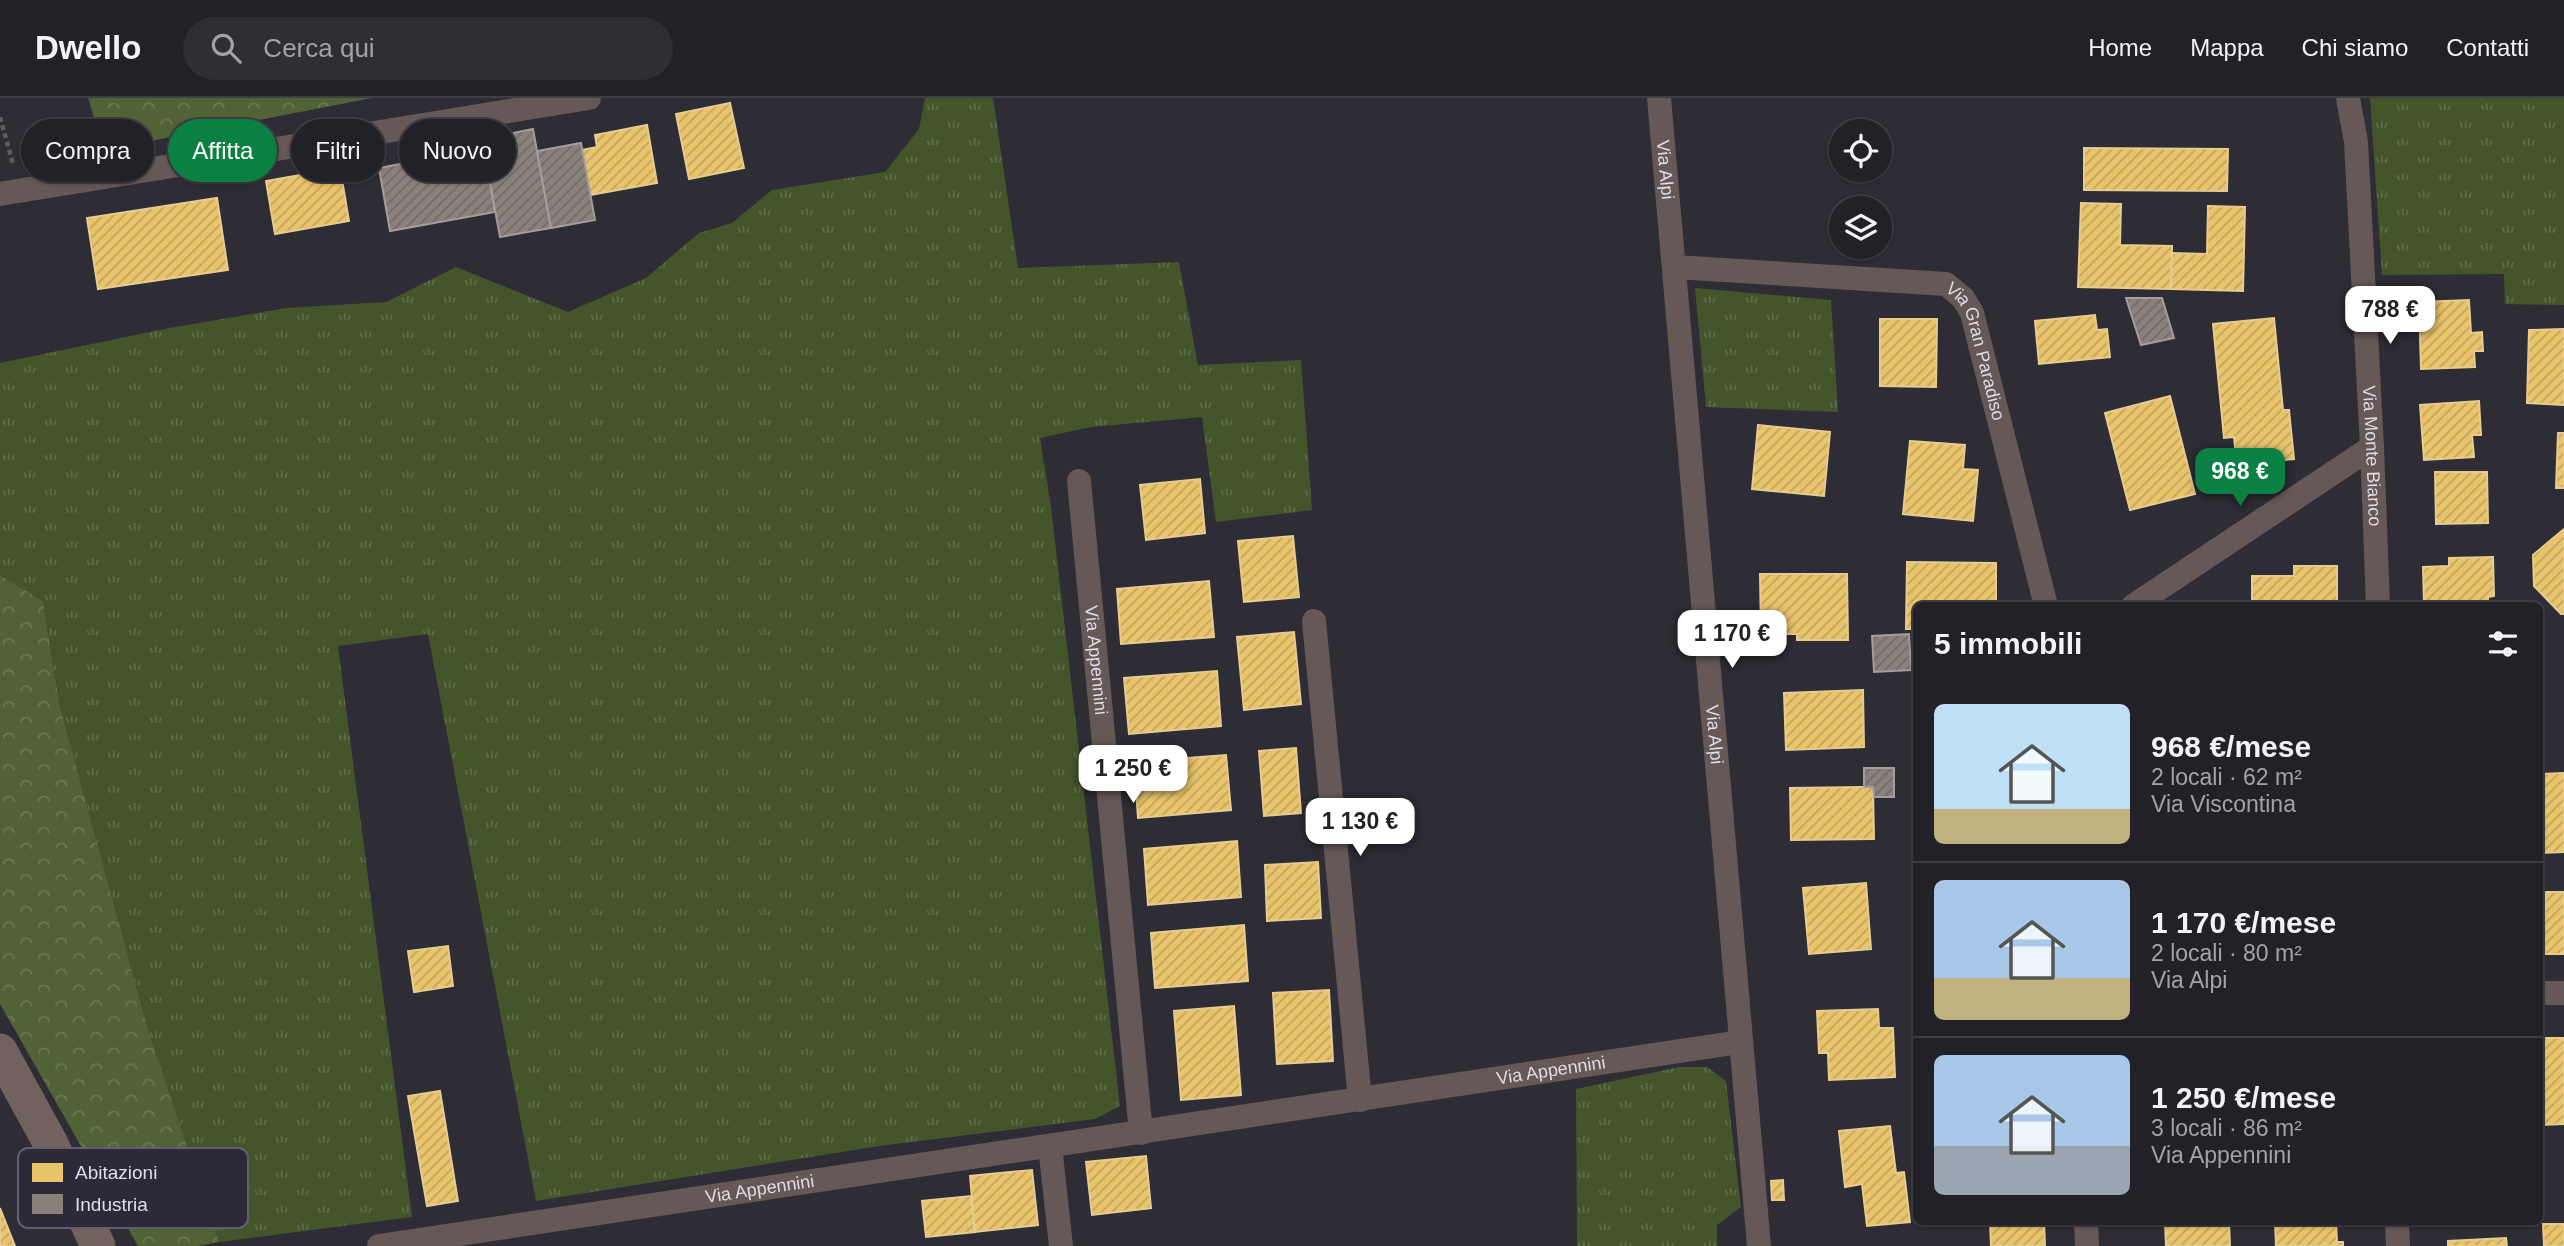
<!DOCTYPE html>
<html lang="it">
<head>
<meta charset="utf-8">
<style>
	body { margin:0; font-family:Arial,sans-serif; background:#2e2e33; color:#f1f3f6; height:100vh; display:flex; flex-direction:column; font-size:26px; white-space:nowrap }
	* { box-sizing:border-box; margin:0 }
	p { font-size:23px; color:#a2a3a7 }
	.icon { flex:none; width:38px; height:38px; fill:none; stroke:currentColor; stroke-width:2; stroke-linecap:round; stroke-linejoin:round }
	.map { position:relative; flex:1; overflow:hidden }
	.side { position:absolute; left:1913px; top:504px; width:630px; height:623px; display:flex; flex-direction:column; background:#222127; border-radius:10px; box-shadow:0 2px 5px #0004,0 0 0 2px #3f3e44 }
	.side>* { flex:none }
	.guide { position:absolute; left:21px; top:21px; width:665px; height:63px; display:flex; gap:14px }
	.fabs { position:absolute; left:1829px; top:21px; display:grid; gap:14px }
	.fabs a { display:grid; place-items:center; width:63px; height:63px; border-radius:50%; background:#222127; box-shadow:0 2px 5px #0004,0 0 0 2px #3f3e44; font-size:35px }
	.price { position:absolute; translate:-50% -60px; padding:0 16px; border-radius:14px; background:#fff; color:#222; font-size:23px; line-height:46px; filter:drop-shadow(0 2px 4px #0008) }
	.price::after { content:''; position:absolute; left:50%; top:42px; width:21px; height:16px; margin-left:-10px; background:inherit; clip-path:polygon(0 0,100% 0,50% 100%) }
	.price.on { background:#0b8043; color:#fff }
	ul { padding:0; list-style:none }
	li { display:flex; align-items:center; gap:21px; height:175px; padding:0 21px }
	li+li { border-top:2px solid #3f3e44 }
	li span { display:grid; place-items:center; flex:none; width:196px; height:140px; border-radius:10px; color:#555 }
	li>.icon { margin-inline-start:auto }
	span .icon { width:84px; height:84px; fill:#fffc; stroke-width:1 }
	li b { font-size:30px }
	h2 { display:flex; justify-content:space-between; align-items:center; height:84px; padding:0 21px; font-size:30px }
	.tag { padding:0 24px; border-radius:32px; background:#222127; box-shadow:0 2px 5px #0004,0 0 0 2px #3f3e44; font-size:24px; line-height:63px }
	.tag.on { background:#0b8043; color:#fff }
	header { display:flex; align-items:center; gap:42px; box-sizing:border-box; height:98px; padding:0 35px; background:#222127; border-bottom:2px solid #3f3e44 }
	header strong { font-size:33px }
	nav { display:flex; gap:38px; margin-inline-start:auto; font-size:24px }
	.search { width:490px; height:63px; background:#2e2e33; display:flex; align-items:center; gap:18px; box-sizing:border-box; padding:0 24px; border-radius:38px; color:#a2a3a7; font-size:26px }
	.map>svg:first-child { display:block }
</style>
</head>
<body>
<header>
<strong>Dwello</strong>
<div class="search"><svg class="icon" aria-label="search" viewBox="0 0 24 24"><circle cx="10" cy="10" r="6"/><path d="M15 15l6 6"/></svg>Cerca qui</div>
<nav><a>Home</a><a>Mappa</a><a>Chi siamo</a><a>Contatti</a></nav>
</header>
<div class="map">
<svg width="2564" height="1148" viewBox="0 0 2564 1148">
	<defs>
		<pattern id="grass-tufts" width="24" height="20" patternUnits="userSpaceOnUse" patternTransform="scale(1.75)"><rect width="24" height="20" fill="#44552c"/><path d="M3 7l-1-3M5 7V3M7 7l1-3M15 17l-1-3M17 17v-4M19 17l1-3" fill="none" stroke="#5f6d4b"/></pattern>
		<pattern id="forest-crowns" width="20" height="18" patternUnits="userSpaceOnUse" patternTransform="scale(1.75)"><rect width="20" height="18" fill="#516237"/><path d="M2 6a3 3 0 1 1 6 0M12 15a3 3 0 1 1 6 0" fill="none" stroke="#6a7854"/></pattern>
		<pattern id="homes-hatch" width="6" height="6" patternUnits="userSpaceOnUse" patternTransform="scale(1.75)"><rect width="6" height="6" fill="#e9c46a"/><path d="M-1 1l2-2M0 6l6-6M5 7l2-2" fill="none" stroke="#c0a461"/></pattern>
		<pattern id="industry-hatch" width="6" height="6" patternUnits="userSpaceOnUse" patternTransform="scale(1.75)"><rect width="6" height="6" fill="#8a817c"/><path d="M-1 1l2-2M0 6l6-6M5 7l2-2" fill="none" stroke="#716b69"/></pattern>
	</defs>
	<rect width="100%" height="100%" fill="#2e2c34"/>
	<!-- grass -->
	<g fill="url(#grass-tufts)">
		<path d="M 925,0 L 993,0 L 1018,170 L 1179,164 L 1198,267 L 1301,262 L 1312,412 L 1216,424 L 1202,319 L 1091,329 L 1040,340 L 1051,409 L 1120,1008 L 1095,1021 L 879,1048 L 536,1103 L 428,536 L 338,548 L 412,1119 L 219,1144 L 148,931 L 60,608 L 43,503 L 0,477 L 0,265 L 169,230 L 286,210 L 386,204 L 456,169 L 568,214 L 646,180 L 699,135 L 732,125 L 772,92 L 885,74 L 919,31 Z"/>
		<path d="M 2370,0 L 2564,0 L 2564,207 L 2505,206 L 2504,176 L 2382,177 Z"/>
		<path d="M 1695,190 L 1831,202 L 1838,314 L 1706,309 Z"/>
		<path d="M 1679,969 L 1707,969 L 1726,983 L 1741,1109 L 1717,1127 L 1717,1148 L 1577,1148 L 1576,991 Z"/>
	</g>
	<!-- forest -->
	<g fill="url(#forest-crowns)">
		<path d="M 88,0 L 372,0 L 104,52 Z"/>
		<path d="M 0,477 L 43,503 L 60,608 L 148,931 L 219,1144 L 198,1148 L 138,1148 L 0,906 Z"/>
	</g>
	<!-- homes -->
	<g fill="url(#homes-hatch)" stroke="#e6cc90" stroke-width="2">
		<path d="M 730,5 L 744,70 L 689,81 L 676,16 Z"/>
		<path d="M 647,27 L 657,85 L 590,97 L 582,52 L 597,49 L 595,37 Z"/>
		<path d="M 2084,50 L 2228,51 L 2227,93 L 2084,92 Z"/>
		<path d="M 340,70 L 349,123 L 275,136 L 266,83 Z"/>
		<path d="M 217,100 L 228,172 L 98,191 L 87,120 Z"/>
		<path d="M 2081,105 L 2121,106 L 2120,147 L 2172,148 L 2171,191 L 2078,189 Z"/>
		<path d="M 2208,108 L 2245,109 L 2243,193 L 2171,191 L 2172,155 L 2207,156 Z"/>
		<path d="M 2469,202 L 2471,235 L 2482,234 L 2483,253 L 2474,253 L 2475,269 L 2421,271 L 2419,204 Z"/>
		<path d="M 2095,217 L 2097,232 L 2107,231 L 2110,259 L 2039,266 L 2035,223 Z"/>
		<path d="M 2274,220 L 2283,312 L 2289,312 L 2294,361 L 2237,367 L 2234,339 L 2224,340 L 2213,226 Z"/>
		<path d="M 1880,221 L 1937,221 L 1936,289 L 1880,288 Z"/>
		<path d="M 2564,231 L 2564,307 L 2527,305 L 2529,232 Z"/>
		<path d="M 2170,298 L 2195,396 L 2130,412 L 2105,315 Z"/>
		<path d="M 2479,303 L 2481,337 L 2472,337 L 2474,359 L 2424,362 L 2420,307 Z"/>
		<path d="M 1758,327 L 1830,334 L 1824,398 L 1752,391 Z"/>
		<path d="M 2558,335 L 2564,335 L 2564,390 L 2556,390 Z"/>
		<path d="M 1910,343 L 1965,347 L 1963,371 L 1978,372 L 1973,423 L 1903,416 Z"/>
		<path d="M 2435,374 L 2487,374 L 2488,425 L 2436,426 Z"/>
		<path d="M 1200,381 L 1205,435 L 1146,442 L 1140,387 Z"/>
		<path d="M 2564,431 L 2564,516 L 2561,516 L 2534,488 L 2533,457 Z"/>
		<path d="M 1293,438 L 1299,499 L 1244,504 L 1238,443 Z"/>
		<path d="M 2493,459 L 2494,498 L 2488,499 L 2488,508 L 2424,507 L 2423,469 L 2449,468 L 2449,460 Z"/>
		<path d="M 1907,464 L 1996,465 L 1996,508 L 1916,508 L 1916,531 L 1906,531 Z"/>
		<path d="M 2294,468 L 2337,468 L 2337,508 L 2252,508 L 2252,478 L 2294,478 Z"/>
		<path d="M 1760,476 L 1847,476 L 1848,542 L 1797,542 L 1797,536 L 1761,536 Z"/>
		<path d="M 1209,483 L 1214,539 L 1121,546 L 1117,491 Z"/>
		<path d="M 1294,534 L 1301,606 L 1244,612 L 1237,539 Z"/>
		<path d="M 1217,573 L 1221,628 L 1129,636 L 1124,580 Z"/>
		<path d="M 1863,592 L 1864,649 L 1786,652 L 1784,595 Z"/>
		<path d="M 1296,650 L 1301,715 L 1264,718 L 1259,653 Z"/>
		<path d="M 1226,657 L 1231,712 L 1138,720 L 1134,664 Z"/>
		<path d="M 2564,675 L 2564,754 L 2539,755 L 2539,676 Z"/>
		<path d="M 1864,689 L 1873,689 L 1874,741 L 1791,742 L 1790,690 Z"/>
		<path d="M 1237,743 L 1241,799 L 1148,807 L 1144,751 Z"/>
		<path d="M 1318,764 L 1321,820 L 1267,823 L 1265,767 Z"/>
		<path d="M 1866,785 L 1871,851 L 1809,856 L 1803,790 Z"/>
		<path d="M 2546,794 L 2564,794 L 2564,856 L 2539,856 L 2539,815 L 2545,815 Z"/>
		<path d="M 1244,827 L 1248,883 L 1155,890 L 1151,835 Z"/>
		<path d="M 448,848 L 453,888 L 414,894 L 408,853 Z"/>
		<path d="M 1329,892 L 1333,963 L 1277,966 L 1273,895 Z"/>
		<path d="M 1234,908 L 1241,997 L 1181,1002 L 1174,913 Z"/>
		<path d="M 1878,911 L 1879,930 L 1893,930 L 1895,979 L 1829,982 L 1828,955 L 1819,955 L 1817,913 Z"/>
		<path d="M 2539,940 L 2564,940 L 2564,1026 L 2540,1027 Z"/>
		<path d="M 440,993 L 458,1103 L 427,1108 L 408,998 Z"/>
		<path d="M 1890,1028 L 1896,1075 L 1904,1074 L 1910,1124 L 1867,1128 L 1862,1086 L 1845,1089 L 1839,1033 Z"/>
		<path d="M 1146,1058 L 1151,1110 L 1092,1117 L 1086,1064 Z"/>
		<path d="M 1032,1072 L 1038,1127 L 975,1134 L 970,1078 Z"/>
		<path d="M 1783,1082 L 1784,1102 L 1772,1102 L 1771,1083 Z"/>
		<path d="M 971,1098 L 975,1134 L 926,1139 L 922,1103 Z"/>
		<path d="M 0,1110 L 15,1148 L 0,1148 Z"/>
		<path d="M 1990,1124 L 2044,1124 L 2045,1148 L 1991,1148 Z"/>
		<path d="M 2165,1124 L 2229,1124 L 2230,1148 L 2166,1148 Z"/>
		<path d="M 2275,1124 L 2336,1124 L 2337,1144 L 2343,1144 L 2343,1148 L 2276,1148 Z"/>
		<path d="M 2543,1126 L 2564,1126 L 2564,1148 L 2544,1148 Z"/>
		<path d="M 2506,1140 L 2507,1148 L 2448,1148 L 2448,1143 Z"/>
	</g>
	<!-- industry -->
	<g fill="url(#industry-hatch)" stroke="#a49d9c" stroke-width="2">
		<path d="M 533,31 L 551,130 L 500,139 L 482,41 Z"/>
		<path d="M 581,45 L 595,122 L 551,130 L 537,53 Z"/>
		<path d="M 484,50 L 495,114 L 390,133 L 379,70 Z"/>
		<path d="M 2126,200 L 2162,200 L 2174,240 L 2141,247 Z"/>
		<path d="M 1909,536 L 1911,572 L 1874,574 L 1872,538 Z"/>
		<path d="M 1864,670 L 1894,670 L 1894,699 L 1874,699 L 1873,689 L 1864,689 Z"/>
	</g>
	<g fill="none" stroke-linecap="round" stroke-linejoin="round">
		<!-- path -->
		<path stroke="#635a5a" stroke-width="4.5" stroke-dasharray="5 3.5" stroke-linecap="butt" d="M 0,19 L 13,66"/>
		<!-- street -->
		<g stroke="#655856" stroke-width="24">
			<path id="s1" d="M 1659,0 L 1759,1148"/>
			<path id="s2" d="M 2348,0 L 2356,44 L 2372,349 L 2378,508"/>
			<path d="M 0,96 L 589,0"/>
			<path id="s3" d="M 1675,169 L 1946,186 L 1963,200 L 1972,215 L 2046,508"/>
			<path id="s4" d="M 1079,383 L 1141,1035"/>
			<path d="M 2133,508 L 2372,349"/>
			<path d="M 1314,523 L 1360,1002"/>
			<path d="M 2539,895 L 2564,895"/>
			<path d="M 1050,1048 L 1061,1148"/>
			<path d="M 2086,1124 L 2087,1148"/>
			<path d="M 2397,1124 L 2398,1148"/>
			<path id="s5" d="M 379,1148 L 1740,944"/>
		</g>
		<!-- secondary -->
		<path stroke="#72625e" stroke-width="35" d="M 0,953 L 51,1046 L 98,1148"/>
	</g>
	<g text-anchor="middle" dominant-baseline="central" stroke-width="7" stroke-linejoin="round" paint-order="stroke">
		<!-- street labels -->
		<g font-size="18" fill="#dfdde7" stroke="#2d2938">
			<text stroke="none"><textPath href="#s1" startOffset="72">Via Alpi</textPath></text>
			<text stroke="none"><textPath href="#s3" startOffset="348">Via Gran Paradiso</textPath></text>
			<text stroke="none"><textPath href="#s2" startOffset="359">Via Monte Bianco</textPath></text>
			<text stroke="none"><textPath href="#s4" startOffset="180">Via Appennini</textPath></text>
			<text stroke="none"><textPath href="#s1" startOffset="639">Via Alpi</textPath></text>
			<text stroke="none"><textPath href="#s5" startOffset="1185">Via Appennini</textPath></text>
			<text stroke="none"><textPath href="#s5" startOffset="385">Via Appennini</textPath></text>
		</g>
	</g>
	<!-- legend -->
	<rect x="18" y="1050" width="230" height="80" rx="10" fill="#2d2938" stroke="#625f6d" stroke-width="2"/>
	<rect x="32" y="1065" width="31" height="19" fill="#e9c46a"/>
	<rect x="32" y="1096" width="31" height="20" fill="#8a817c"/>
	<g font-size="19" fill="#dfdde7">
		<text x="75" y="1081">Abitazioni</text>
		<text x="75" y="1113">Industria</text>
	</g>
</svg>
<div class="fabs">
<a><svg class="icon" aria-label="locate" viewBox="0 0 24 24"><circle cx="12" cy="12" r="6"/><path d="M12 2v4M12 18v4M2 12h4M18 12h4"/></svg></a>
<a><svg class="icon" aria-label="layers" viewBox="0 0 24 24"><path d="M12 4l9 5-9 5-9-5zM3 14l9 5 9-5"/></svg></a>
</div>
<b class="price" style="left:2390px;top:248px">788 €</b>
<b class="price on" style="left:2240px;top:410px">968 €</b>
<b class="price" style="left:1732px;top:572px">1 170 €</b>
<b class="price" style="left:1133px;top:707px">1 250 €</b>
<b class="price" style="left:1360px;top:760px">1 130 €</b>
<div class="guide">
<a class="tag">Compra</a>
<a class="tag on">Affitta</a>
<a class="tag">Filtri</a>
<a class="tag">Nuovo</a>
</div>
<section class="side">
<h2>5 immobili<svg class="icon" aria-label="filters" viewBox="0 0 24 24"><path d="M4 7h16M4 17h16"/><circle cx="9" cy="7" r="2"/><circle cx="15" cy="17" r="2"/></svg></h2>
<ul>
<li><span style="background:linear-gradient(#bfe0f5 75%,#c2b280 0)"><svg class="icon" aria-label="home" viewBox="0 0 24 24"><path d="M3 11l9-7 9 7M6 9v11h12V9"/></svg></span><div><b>968 €/mese</b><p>2 locali · 62 m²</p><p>Via Viscontina</p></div></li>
<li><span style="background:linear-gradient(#a9c7e8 70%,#c2b280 0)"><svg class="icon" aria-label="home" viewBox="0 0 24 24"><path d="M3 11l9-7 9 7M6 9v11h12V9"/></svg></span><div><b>1 170 €/mese</b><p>2 locali · 80 m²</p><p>Via Alpi</p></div></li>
<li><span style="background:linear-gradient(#a9c7e8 65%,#9aa5b1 0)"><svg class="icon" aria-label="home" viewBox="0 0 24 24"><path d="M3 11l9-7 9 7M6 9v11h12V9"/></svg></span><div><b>1 250 €/mese</b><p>3 locali · 86 m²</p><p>Via Appennini</p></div></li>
</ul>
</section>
</div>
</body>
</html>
